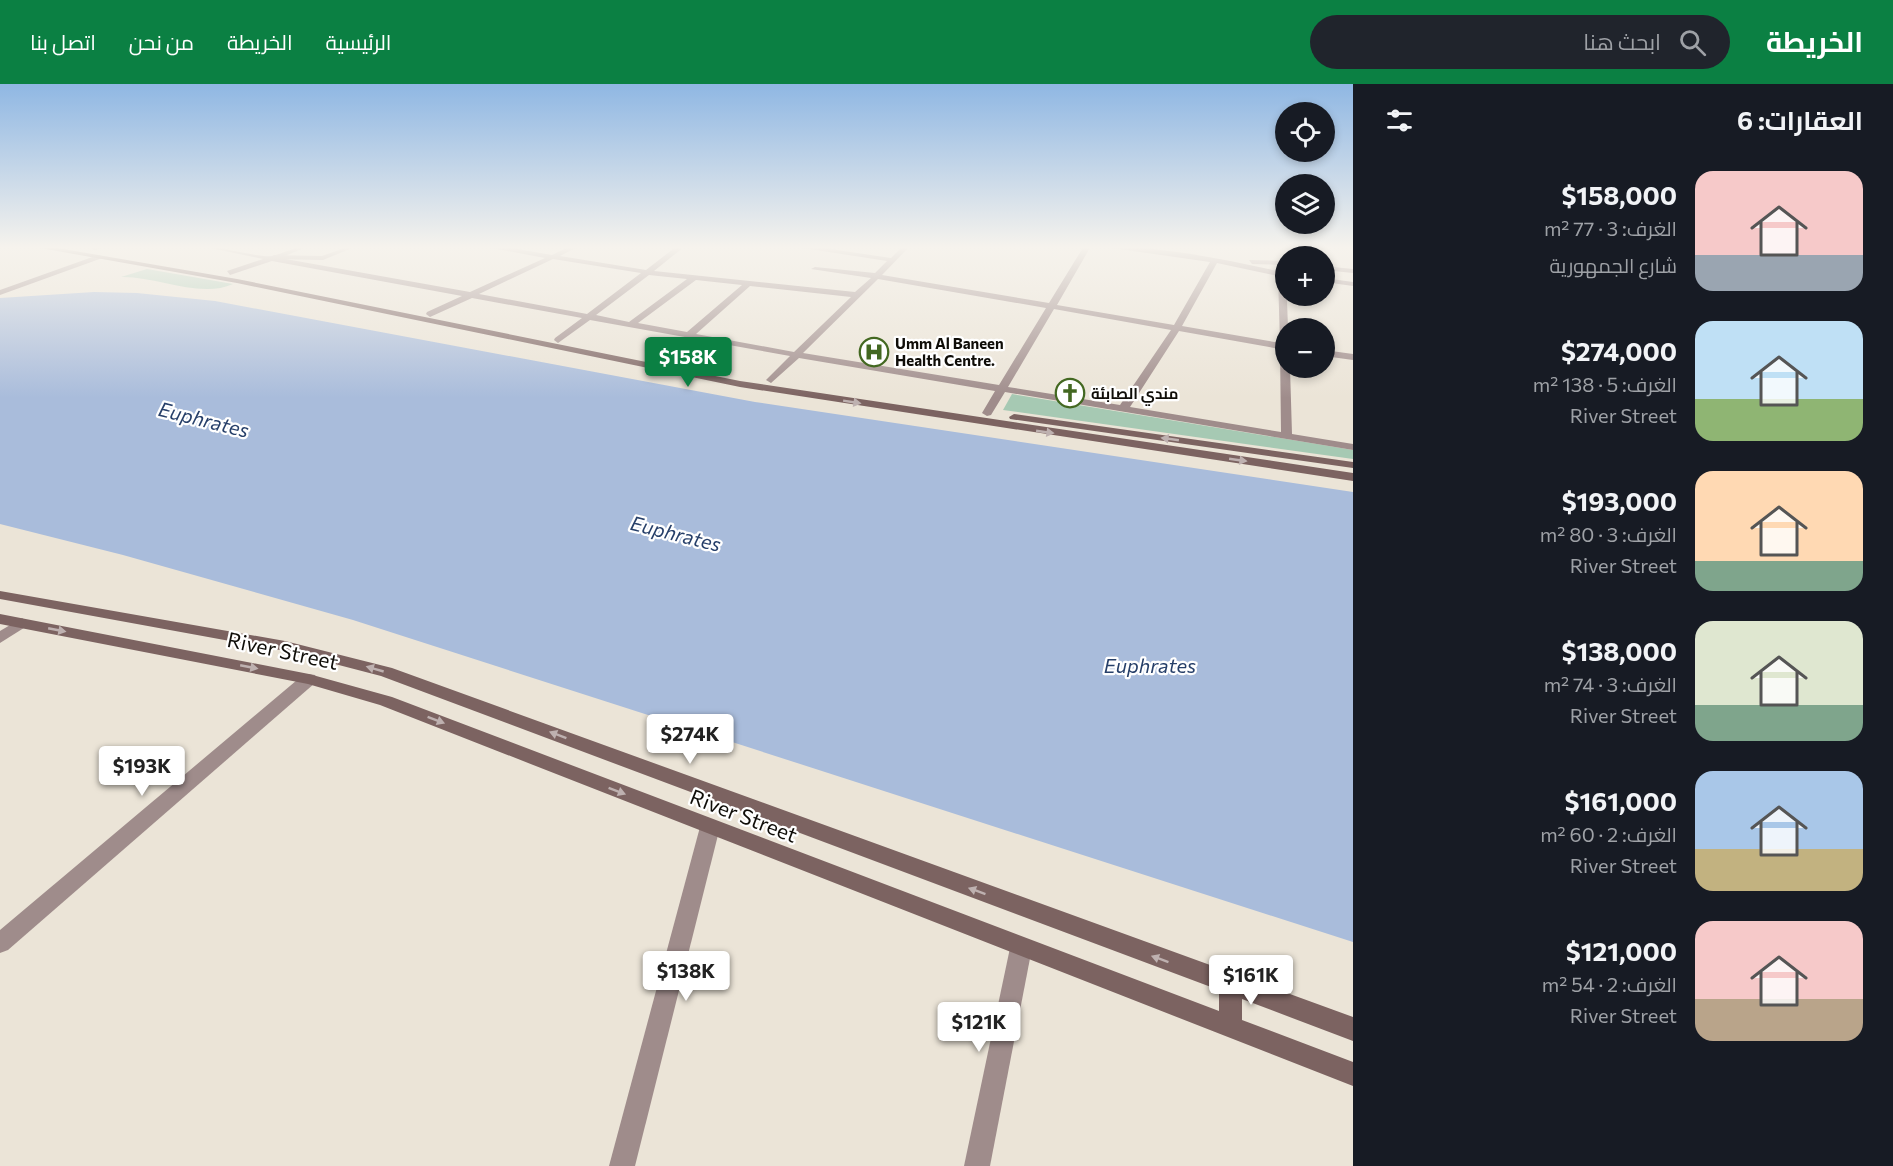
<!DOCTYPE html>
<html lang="ar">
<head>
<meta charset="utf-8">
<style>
	body { margin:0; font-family:Commissioner,Cairo,sans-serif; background:#20242c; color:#f1f3f6; direction:rtl; height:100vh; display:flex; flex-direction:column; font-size:22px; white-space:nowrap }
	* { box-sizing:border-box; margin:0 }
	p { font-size:20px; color:#9ea1a6 }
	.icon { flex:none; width:33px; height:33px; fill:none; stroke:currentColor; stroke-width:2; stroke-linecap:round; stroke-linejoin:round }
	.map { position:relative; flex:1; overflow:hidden; direction:ltr }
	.drawer { display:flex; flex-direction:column; background:#171b24; width:540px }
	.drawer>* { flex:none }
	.buttons { position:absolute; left:1275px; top:18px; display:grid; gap:12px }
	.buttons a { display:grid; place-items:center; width:60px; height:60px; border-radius:50%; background:#171b24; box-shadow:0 3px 9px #0003; font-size:30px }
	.price { position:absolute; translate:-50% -51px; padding:0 14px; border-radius:6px; background:#fff; color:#222; font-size:20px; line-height:39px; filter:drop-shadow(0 2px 3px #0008) }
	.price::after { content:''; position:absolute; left:50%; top:36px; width:18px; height:14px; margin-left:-9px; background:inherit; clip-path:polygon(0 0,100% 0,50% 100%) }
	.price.current { background:#0b8043; color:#fff }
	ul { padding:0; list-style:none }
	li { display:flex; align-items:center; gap:18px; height:150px; padding:0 30px }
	li span { display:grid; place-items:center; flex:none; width:168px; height:120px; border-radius:18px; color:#555 }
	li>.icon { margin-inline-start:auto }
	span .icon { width:72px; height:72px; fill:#fffc; stroke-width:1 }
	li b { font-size:26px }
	h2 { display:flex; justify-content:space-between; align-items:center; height:72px; padding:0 30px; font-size:26px }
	header { display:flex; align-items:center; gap:36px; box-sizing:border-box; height:84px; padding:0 30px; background:#0b8043; color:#fff }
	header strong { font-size:28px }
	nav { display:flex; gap:33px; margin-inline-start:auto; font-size:21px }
	.search { width:420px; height:54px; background:#20242c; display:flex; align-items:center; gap:15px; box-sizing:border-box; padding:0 21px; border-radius:33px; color:#9ea1a6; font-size:22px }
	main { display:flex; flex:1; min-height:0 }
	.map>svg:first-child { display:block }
</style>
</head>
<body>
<header>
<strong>الخريطة</strong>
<div class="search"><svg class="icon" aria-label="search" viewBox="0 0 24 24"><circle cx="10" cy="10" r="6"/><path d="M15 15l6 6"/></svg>ابحث هنا</div>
<nav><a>الرئيسية</a><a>الخريطة</a><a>من نحن</a><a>اتصل بنا</a></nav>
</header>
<main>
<section class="drawer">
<h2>العقارات: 6<svg class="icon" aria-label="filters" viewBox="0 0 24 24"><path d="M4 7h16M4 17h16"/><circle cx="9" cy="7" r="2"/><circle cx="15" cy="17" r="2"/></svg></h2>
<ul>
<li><span style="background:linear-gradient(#f6c9c9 70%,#9aa5b1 0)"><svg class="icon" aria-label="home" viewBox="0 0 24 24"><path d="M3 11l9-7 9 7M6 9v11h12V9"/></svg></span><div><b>$158,000</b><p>الغرف: 3 · 77 m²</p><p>شارع الجمهورية</p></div></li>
<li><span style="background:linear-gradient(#bfe0f5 65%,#8fb573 0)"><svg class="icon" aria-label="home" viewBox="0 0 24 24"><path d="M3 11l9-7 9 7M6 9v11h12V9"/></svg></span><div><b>$274,000</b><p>الغرف: 5 · 138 m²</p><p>River Street</p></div></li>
<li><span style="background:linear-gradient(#ffd9b3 75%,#7fa58c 0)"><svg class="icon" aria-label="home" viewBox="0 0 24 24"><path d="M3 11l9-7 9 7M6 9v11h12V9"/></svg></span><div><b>$193,000</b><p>الغرف: 3 · 80 m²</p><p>River Street</p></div></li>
<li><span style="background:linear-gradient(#dfe7d0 70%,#7fa58c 0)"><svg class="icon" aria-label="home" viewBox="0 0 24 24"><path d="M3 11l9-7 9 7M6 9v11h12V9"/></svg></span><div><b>$138,000</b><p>الغرف: 3 · 74 m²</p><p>River Street</p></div></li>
<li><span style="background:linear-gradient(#a9c7e8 65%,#c2b280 0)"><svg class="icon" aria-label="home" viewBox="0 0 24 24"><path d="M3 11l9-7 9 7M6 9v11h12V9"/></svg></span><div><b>$161,000</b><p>الغرف: 2 · 60 m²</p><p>River Street</p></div></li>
<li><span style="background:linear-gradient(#f6c9c9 65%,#b9a48a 0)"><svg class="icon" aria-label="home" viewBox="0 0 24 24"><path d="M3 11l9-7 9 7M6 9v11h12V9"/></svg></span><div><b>$121,000</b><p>الغرف: 2 · 54 m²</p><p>River Street</p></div></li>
</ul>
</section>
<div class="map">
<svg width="1353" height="1082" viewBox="0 0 1353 1082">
	<rect width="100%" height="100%" fill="#ebe4d7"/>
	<!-- green -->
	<g fill="#a6c9b3">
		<path d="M 147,185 L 233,200 C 200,215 157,192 121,193 Z"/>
		<path d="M 1012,310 L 1353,366 L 1353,375 L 1003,326 Z"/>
	</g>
	<!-- water -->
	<path fill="#a9bcdb" d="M 94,208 L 137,209 L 215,217 L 755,318 L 1353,408 L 1353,858 L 353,536 L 123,471 L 0,440 L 0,214 Z"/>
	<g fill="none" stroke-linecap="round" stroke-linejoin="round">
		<!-- lane -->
		<path fill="#9f8c8b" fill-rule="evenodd" d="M 350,162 L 357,162 L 323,176 L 274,175 L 271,173 L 274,171 L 322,172 Z"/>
		<!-- street -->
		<g fill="#9f8c8b" fill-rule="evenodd">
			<path d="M 104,162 L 95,166 L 91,164 L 93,162 Z"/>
			<path d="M 201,162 C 220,162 258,174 272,172 C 285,169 295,162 309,162 L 280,174 L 470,208 L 545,174 L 481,162 L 499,162 L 552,171 L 570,162 L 579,162 L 560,172 L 646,186 L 677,162 L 685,162 L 654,187 L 855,208 L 871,194 L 811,185 L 815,183 L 875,189 L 887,177 L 790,162 L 810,162 L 891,174 L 903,162 L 910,162 L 882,191 L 1049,219 L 1084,162 L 1091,162 L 1057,221 L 1174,241 L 1210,178 L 1098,162 C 1161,162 1224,175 1286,189 L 1288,244 L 1286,244 L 1286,284 L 1290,284 L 1292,350 L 1353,360 L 1353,366 L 1005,308 L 991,331 L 987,332 L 982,329 L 995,307 L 799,274 L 771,299 L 766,296 L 790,272 L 590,236 L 558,259 L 554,256 L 555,254 L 582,234 L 472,214 L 430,233 L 426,230 L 427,228 L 462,212 L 272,177 L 230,191 L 227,187 L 263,175 ZM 553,175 L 641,189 L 587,230 L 479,210 ZM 1217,179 L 1278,192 L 1280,259 L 1182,242 ZM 649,191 L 687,195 L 629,238 L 596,231 ZM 878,195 L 1046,224 L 999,301 L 803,269 ZM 696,196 L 742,201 L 687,248 L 638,239 ZM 750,202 L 851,213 L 794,268 L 696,250 ZM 1054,225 L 1171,246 L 1120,321 L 1008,303 ZM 1179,247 L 1280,265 L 1281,348 L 1130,323 Z"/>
			<path d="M 98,171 L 105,173 L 0,211 L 0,206 Z"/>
			<path d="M 1249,176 L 1286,177 L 1286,181 L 1252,180 Z"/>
			<path d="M 1324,182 L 1353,185 L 1353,189 L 1324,186 Z"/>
			<path d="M 1324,194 L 1353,198 L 1353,202 L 1324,198 Z"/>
			<path d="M 1324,266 L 1353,270 L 1353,276 L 1324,272 Z"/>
			<path d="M 22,534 L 29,539 L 27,542 L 0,559 L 0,547 Z"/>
			<path d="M 309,590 L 315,591 L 317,595 L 315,599 L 8,866 L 0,869 L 0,846 L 303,591 Z"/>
			<path d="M 710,735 L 717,738 L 720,743 L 635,1082 L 609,1082 L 700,743 L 703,738 Z"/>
			<path d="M 1021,854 L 1029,857 L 1032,864 L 990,1082 L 964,1082 L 1010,864 L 1013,857 Z"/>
		</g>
		<!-- secondary -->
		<g fill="#7c6361" fill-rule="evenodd">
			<path d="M 29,162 L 46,162 L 237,195 L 740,297 L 1353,389 L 1353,397 L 740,303 L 237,199 Z"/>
			<path d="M 1014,330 L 1353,378 L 1353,384 L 1010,335 L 1009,333 Z"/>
			<path d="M 0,507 L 285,557 L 392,584 L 1353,933 L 1353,957 L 1242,915 L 1242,936 L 1353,978 L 1353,1002 L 380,621 L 308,600 L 0,540 L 0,530 L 309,590 L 392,613 L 1219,927 L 1219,906 L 381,592 L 285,567 L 0,515 Z"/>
		</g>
	</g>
	<!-- one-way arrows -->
	<defs><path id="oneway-solid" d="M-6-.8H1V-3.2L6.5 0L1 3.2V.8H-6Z" transform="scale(1.5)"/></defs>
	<g fill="#beb1b0">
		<use href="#oneway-solid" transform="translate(852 318) rotate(9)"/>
		<use href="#oneway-solid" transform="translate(1045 348) rotate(8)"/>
		<use href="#oneway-solid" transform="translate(1170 355) rotate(-172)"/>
		<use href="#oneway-solid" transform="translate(1238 376) rotate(8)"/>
		<use href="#oneway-solid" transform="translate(57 546) rotate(11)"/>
		<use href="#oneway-solid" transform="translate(249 583) rotate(11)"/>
		<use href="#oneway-solid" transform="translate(375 585) rotate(-164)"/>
		<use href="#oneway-solid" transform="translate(436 636) rotate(21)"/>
		<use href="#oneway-solid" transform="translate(558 651) rotate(-159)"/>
		<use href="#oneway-solid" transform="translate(617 707) rotate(21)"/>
		<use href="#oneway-solid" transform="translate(977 807) rotate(-160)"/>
		<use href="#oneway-solid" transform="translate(1160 875) rotate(-160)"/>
	</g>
	<!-- sky -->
	<linearGradient id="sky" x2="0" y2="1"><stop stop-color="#8fb7e3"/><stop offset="0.52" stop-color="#f6f3ed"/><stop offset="1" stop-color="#f6f3ed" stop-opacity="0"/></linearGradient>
	<rect width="1353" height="314" fill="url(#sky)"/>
	<!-- icons -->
	<defs>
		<g id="hospital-ring" transform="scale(1.5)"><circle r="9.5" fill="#fff" stroke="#436821" stroke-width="1.5"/><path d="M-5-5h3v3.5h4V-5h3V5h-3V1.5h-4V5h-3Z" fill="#436821"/></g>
		<g id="church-ring" transform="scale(1.5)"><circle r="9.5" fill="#fff" stroke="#436821" stroke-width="1.5"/><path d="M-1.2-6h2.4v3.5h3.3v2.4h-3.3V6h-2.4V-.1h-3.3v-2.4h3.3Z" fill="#436821"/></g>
	</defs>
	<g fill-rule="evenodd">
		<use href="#hospital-ring" x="874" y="268"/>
		<use href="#church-ring" x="1070" y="309"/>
	</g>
	<g text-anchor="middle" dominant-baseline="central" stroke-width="4.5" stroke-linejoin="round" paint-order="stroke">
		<!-- far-poi labels -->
		<g font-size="15" font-weight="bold" fill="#0f0d08" stroke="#fff" text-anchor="start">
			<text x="895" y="259">Umm Al Baneen<tspan x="895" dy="17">Health Centre.</tspan></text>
			<text x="1091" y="309">مندي الصابئة</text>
		</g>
		<!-- water labels -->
		<g font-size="20" font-style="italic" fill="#263f69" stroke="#fff">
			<text transform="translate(204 335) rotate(14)">Euphrates</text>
			<text transform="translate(676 449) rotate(14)">Euphrates</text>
			<text x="1150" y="581">Euphrates</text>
		</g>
		<!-- near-street labels -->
		<g font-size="21" fill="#0f0d08" stroke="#fff">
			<text transform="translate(283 566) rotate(12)">River Street</text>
			<text transform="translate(744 731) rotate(21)">River Street</text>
		</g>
	</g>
</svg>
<div class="buttons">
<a><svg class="icon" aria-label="locate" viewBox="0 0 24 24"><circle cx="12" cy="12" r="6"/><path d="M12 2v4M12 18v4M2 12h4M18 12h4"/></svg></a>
<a><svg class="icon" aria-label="layers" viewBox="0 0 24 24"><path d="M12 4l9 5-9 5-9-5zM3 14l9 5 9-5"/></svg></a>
<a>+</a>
<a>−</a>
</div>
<b class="price current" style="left:688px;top:304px">$158K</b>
<b class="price" style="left:690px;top:681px">$274K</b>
<b class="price" style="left:142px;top:713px">$193K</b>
<b class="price" style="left:686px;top:918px">$138K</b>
<b class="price" style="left:1251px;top:922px">$161K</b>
<b class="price" style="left:979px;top:969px">$121K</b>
</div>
</main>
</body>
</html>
